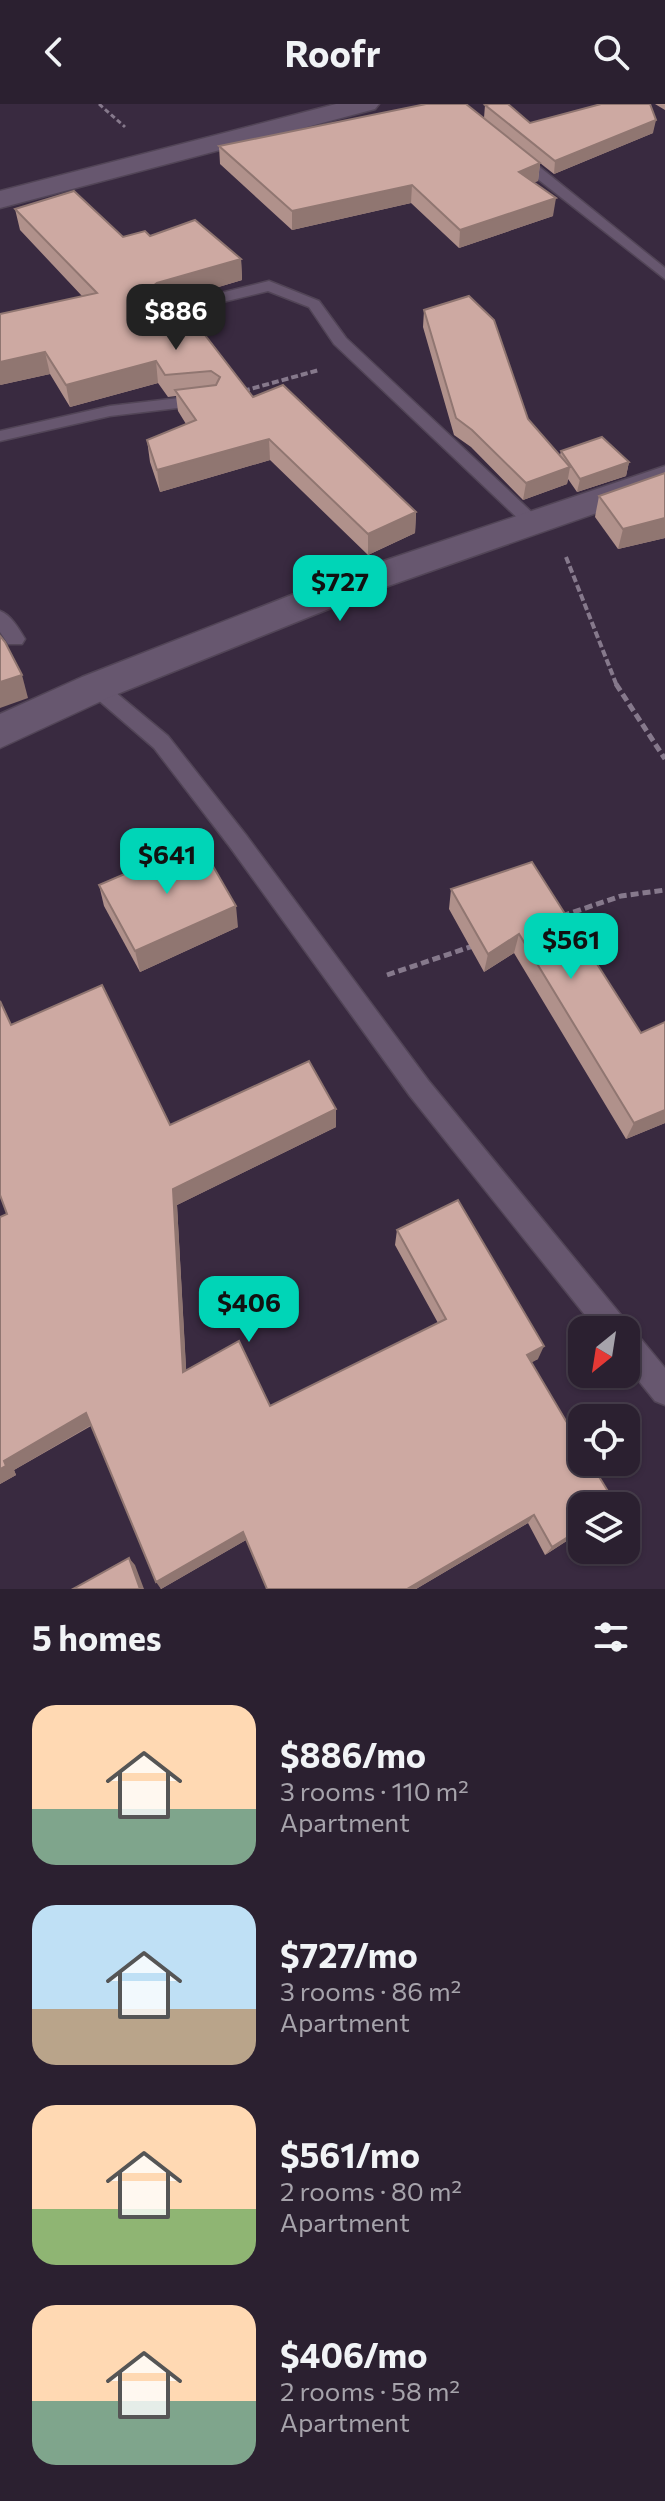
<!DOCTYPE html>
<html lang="en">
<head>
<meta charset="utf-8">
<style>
	body { margin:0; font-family:Commissioner,sans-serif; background:#332838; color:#f1f3f6; height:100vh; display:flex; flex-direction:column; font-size:30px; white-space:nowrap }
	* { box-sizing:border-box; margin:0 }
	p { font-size:26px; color:#a6a3ab }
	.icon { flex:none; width:44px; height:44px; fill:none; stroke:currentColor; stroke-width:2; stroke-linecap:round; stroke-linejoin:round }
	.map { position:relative; height:1485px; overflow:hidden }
	.sheet { display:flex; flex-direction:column; background:#2b2030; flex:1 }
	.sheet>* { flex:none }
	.needle { width:52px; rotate:210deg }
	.controls { position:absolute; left:568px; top:1212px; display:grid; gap:16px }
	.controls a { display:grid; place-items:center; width:72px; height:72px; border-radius:16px; background:#2b2030; box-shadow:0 2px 6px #0004,0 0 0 2px #473e4c; font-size:40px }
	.price { position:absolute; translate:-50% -68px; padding:0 18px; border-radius:16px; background:#00d5b7; color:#111; font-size:26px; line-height:52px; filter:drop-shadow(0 2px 4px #0008) }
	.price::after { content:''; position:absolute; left:50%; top:48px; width:24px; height:18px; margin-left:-12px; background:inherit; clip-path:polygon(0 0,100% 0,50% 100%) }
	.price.current { background:#222; color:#fff }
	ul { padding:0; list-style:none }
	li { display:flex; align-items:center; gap:24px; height:200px; padding:0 32px }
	li span { display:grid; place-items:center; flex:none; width:224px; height:160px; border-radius:24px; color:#555 }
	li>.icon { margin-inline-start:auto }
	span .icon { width:96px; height:96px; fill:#fffc; stroke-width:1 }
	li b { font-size:34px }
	h2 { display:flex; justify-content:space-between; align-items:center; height:96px; padding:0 32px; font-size:34px }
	header { display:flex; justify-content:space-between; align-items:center; height:104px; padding:0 32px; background:#2b2030; font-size:36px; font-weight:700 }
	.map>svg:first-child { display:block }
</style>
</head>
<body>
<header><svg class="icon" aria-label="back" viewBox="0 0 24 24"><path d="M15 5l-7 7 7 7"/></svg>Roofr<svg class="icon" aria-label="search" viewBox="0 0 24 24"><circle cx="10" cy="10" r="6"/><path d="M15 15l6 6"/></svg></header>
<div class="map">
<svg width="665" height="1485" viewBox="0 0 665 1485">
	<rect width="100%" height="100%" fill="#392a40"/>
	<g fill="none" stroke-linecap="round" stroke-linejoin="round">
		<!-- service casing -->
		<g stroke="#524557" stroke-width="3">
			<g id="service">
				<path d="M 511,48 L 521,48 L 665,164 L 665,175 L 511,54 Z"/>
				<path d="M 269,177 L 319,197 L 346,234 L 539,415 L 542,419 L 539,423 L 527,423 L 334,240 L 309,203 L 268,187 L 165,212 L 157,207 L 160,204 Z"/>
				<path d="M 205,291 L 213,296 L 211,300 L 110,312 L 0,337 L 0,327 L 110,302 Z"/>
				<path d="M 0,507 C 11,511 19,525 25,535 L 22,540 L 8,540 L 0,528 Z"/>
				<path d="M 96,576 L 103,578 L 168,632 L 246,731 L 428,976 L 625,1216 L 629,1226 L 636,1229 L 665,1264 L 665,1301 L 655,1297 L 626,1261 L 626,1226 L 597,1226 L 410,992 L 230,743 L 154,644 L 89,588 L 86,583 L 89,578 Z"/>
			</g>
		</g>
		<!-- minor casing -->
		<g stroke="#524557" stroke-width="3">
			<g id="minor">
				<path d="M 336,0 L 379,0 L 375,5 L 0,104 L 0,87 Z"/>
				<path d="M 665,362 L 665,385 L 371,488 L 110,593 L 0,644 L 0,610 L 82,573 L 345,470 Z"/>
			</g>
		</g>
		<!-- path-far2 -->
		<path stroke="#86798c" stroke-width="3" stroke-dasharray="5 3" stroke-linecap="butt" d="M 99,0 L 125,23"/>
		<!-- path-far1 -->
		<g stroke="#86798c" stroke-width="4" stroke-dasharray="7 3" stroke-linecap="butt">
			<path d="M 243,287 L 319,266"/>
			<path d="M 566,453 L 617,582"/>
		</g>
		<!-- path -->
		<g stroke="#86798c" stroke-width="5" stroke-dasharray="8 4" stroke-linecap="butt">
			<path d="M 616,580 L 665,655"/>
			<path d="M 562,812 L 621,792 L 665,786"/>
			<path d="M 387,871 L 476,841"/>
		</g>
		<!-- service -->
		<use href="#service" fill="#67576f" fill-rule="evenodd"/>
		<!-- minor -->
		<use href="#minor" fill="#67576f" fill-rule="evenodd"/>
	</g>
	<!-- wall -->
	<g fill="#b0918b">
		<path d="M 655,0 L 665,0 L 665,6 Z"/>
		<path d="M 485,1 L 530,19 L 653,29 L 554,70 L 540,59 L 538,77 L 534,78 L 553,112 L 459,144 L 411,99 L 292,126 L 220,60 L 219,42 L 484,14 Z"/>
		<path d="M 15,105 L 123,133 L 150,132 L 241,155 L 242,176 L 178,195 L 253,293 L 416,408 L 415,429 L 368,451 L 270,356 L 160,388 L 150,358 L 147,336 L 186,320 L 178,307 L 176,292 L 168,293 L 158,279 L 70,303 L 50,270 L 0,281 L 82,192 L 20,126 Z"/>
		<path d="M 424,206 L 528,315 L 560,351 L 561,347 L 629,358 L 626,372 L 577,388 L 568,375 L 567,380 L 523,396 L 471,343 L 454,331 L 423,223 Z"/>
		<path d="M 665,369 L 665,434 L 618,445 L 595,413 L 599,392 Z"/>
		<path d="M 532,758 L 641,929 L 665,1019 L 626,1035 L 514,849 L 484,868 L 449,805 L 451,785 Z"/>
		<path d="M 99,781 L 238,823 L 140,868 L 104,802 Z"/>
		<path d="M 11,921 L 170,1021 L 336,1023 L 177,1101 L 186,1266 L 270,1302 L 438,1219 L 395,1141 L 397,1126 L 538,1255 L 531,1258 L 582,1402 L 582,1427 L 545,1451 L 528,1419 L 416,1485 L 267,1485 L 246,1436 L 161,1485 L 91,1322 L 14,1366 L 16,1371 L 0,1380 L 0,1113 L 7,1110 Z"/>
	</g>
	<!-- shaded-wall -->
	<g fill="#907671">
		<path d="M 656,16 L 653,29 L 554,70 L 555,57 Z"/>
		<path d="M 540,59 L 538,77 L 517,85 L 519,68 Z"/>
		<path d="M 412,81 L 411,99 L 292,126 L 292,107 Z"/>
		<path d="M 556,94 L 553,112 L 459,144 L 460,126 Z"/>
		<path d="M 241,155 L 242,176 L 159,201 L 155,205 L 152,183 L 157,179 Z"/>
		<path d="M 45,248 L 50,270 L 0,281 L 0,258 Z"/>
		<path d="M 156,257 L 158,279 L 70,303 L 66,281 Z"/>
		<path d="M 269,335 L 270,356 L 160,388 L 157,366 Z"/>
		<path d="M 629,358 L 626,372 L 577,388 L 580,375 Z"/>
		<path d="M 570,363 L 567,380 L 523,396 L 526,379 Z"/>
		<path d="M 416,408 L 415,429 L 368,451 L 368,430 Z"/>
		<path d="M 665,414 L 665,434 L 618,445 L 623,425 Z"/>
		<path d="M 22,571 L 28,594 L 0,604 L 0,578 Z"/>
		<path d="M 236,802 L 238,823 L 140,868 L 135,847 Z"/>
		<path d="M 519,830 L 514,849 L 484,868 L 488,850 Z"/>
		<path d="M 336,1005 L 336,1023 L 177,1101 L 187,1280 L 183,1268 L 173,1085 Z"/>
		<path d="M 665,1006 L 665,1019 L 626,1035 L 634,1019 Z"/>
		<path d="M 544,1242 L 538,1255 L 522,1264 L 527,1251 Z"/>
		<path d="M 86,1309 L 93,1320 L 14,1366 L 16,1371 L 0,1380 L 0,1365 L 4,1357 Z"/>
		<path d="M 534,1411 L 528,1419 L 416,1485 L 407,1485 Z"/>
		<path d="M 582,1424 L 582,1427 L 545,1451 L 552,1443 Z"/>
		<path d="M 243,1428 L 246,1436 L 161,1485 L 156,1478 Z"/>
		<path d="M 129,1454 L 135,1461 L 144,1485 L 140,1485 Z"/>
	</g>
	<!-- building -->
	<g fill="#cda9a2" stroke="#907671" stroke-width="2">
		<path d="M 426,0 L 466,0 L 540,59 L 519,68 L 556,94 L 460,126 L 412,81 L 292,107 L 219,42 Z"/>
		<path d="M 490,0 L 508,0 L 530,19 L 601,0 L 650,0 L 656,16 L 555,57 L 485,1 Z"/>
		<path d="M 74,87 L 123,133 L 145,127 L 150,132 L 195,116 L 241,155 L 157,179 L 152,183 L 153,188 L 163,193 L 174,191 L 253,293 L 283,281 L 416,408 L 368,430 L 269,335 L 157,366 L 147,336 L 196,316 L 175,286 L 216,281 L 220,273 L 211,267 L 165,271 L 156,257 L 66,281 L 45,248 L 0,258 L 0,210 L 97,189 L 15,105 Z"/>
		<path d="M 469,192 L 494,216 L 528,315 L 570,363 L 526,379 L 472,326 L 456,314 L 424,206 Z"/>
		<path d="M 602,333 L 629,358 L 580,375 L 561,347 Z"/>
		<path d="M 665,369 L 665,414 L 623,425 L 599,392 Z"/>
		<path d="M 0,532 L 5,538 L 22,571 L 0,578 Z"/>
		<path d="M 199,738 L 236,802 L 135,847 L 99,781 Z"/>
		<path d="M 532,758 L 641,929 L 665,918 L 665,1006 L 634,1019 L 519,830 L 488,850 L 451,785 Z"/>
		<path d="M 102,881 L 170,1021 L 309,957 L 336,1005 L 173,1085 L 183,1268 L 239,1237 L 270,1302 L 446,1215 L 397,1126 L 458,1096 L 544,1242 L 527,1251 L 582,1344 L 582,1358 L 590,1358 L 617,1402 L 582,1402 L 582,1424 L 552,1443 L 534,1411 L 407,1485 L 267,1485 L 243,1428 L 156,1478 L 86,1309 L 4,1357 L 6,1362 L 0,1365 L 0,1113 L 7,1110 L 0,1091 L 0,897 L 11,921 Z"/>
		<path d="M 129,1454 L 140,1485 L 73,1485 Z"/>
	</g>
</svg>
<div class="controls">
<a><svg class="needle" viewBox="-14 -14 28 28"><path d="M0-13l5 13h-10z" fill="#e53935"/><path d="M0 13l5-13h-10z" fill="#a6a3ab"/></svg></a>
<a><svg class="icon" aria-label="locate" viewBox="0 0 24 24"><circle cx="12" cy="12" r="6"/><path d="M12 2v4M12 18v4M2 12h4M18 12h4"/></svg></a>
<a><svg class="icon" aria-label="layers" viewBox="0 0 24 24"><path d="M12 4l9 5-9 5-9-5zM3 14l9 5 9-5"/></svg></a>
</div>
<b class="price current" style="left:176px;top:248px">$886</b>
<b class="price" style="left:340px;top:519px">$727</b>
<b class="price" style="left:167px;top:792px">$641</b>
<b class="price" style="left:571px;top:877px">$561</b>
<b class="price" style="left:249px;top:1240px">$406</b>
</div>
<section class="sheet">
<h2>5 homes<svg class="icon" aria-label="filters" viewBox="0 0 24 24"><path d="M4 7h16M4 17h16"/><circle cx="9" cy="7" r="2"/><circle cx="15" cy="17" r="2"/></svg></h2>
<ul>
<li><span style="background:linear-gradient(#ffd9b3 65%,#7fa58c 0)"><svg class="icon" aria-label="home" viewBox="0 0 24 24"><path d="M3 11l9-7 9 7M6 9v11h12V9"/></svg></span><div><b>$886/mo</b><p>3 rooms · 110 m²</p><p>Apartment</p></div></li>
<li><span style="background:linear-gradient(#bfe0f5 65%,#b9a48a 0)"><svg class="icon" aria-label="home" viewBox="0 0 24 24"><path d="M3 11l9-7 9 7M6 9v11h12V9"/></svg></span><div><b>$727/mo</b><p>3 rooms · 86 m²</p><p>Apartment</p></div></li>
<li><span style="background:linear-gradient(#ffd9b3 65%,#8fb573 0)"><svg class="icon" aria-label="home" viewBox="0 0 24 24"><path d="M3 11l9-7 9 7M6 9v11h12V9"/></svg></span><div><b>$561/mo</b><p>2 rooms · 80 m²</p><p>Apartment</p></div></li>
<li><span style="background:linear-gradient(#ffd9b3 60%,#7fa58c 0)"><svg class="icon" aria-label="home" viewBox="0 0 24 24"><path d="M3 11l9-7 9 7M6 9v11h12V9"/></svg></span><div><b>$406/mo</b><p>2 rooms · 58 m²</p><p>Apartment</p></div></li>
</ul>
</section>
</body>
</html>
